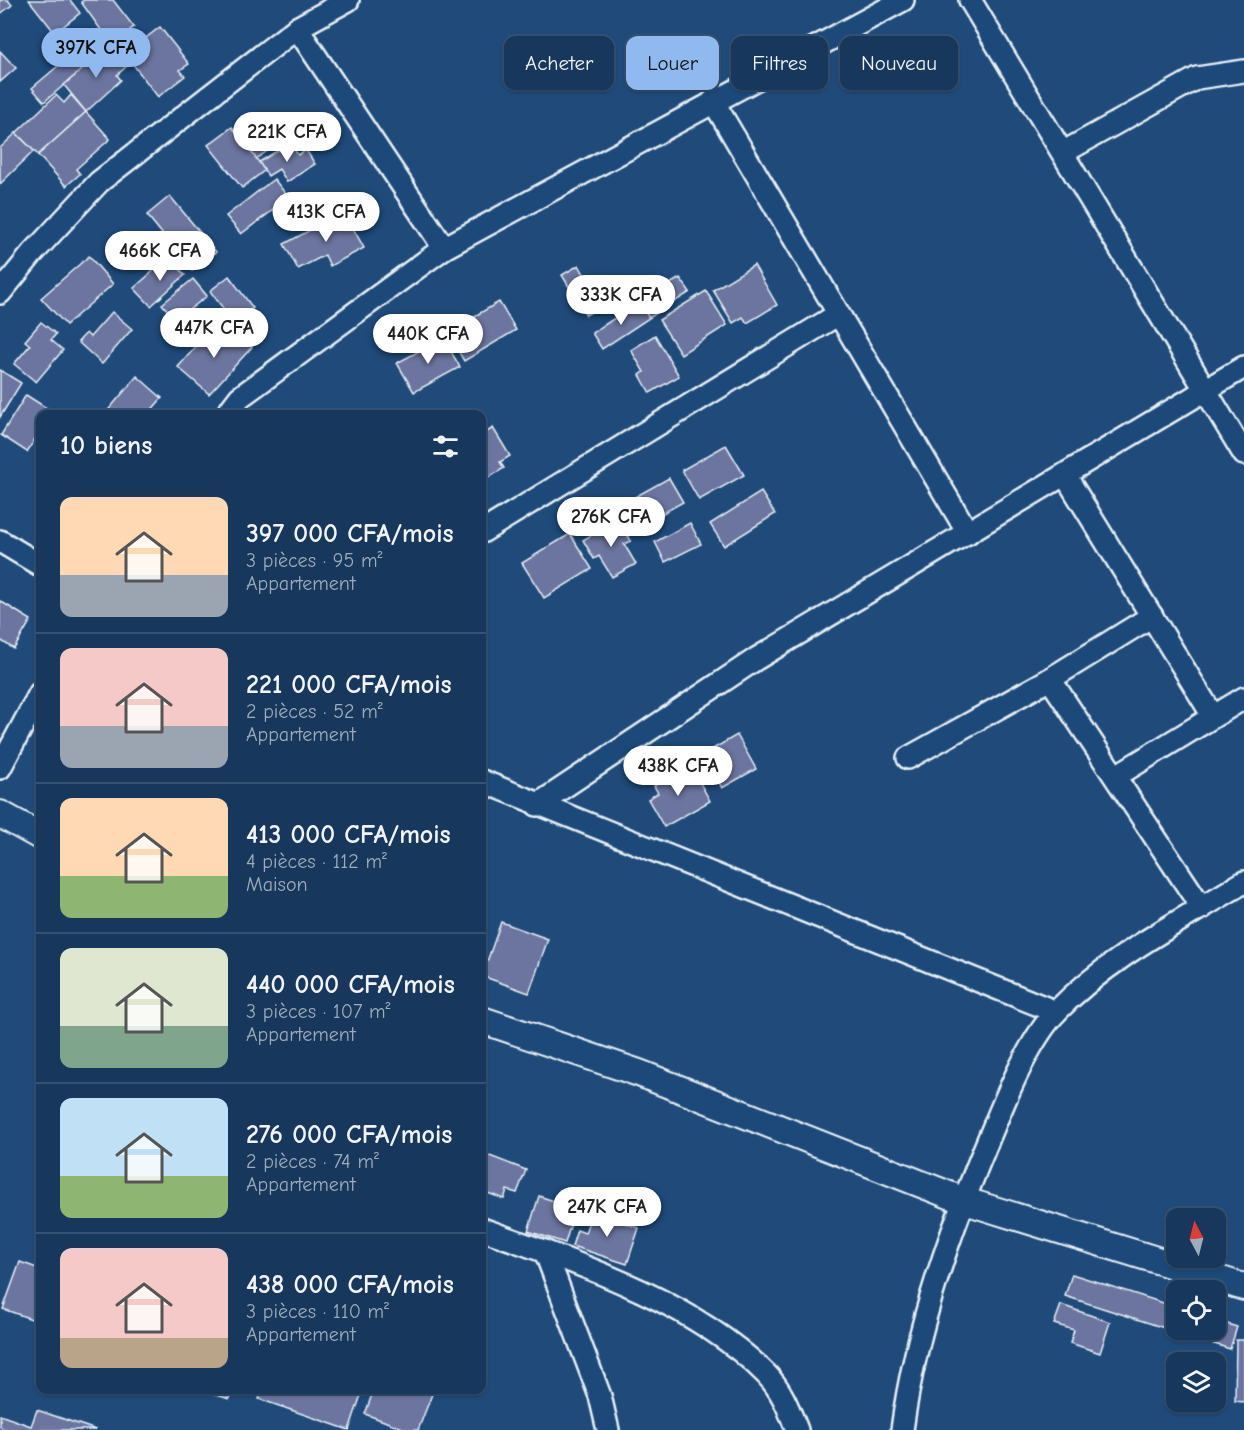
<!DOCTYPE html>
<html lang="fr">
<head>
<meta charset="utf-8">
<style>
	body { margin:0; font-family:"Comic Neue",sans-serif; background:#244365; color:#f1f3f6; height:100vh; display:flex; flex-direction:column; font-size:22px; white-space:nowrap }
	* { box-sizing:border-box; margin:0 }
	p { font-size:20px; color:#9eacbb }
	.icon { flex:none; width:33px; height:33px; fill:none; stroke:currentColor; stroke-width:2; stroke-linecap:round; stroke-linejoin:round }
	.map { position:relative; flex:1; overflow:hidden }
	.side { position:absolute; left:36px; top:410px; width:450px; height:984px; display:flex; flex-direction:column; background:#17385c; border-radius:12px; box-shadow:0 2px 4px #0004,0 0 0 2px #365272 }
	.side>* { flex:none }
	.banner { position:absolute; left:504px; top:36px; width:570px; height:54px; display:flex; gap:12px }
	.needle { width:39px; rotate:353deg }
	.buttons { position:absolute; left:1166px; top:1208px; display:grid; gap:12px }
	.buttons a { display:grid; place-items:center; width:60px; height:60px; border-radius:12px; background:#17385c; box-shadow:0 2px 4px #0004,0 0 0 2px #365272; font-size:30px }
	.price { position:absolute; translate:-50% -51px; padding:0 14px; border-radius:21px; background:#fff; color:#222; font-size:20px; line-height:39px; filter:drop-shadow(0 2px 3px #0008) }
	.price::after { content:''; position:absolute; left:50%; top:36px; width:18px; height:14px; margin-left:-9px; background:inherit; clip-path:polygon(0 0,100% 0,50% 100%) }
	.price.on { background:#90b9f0; color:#111 }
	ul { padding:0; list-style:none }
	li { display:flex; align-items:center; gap:18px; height:150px; padding:0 24px }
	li+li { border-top:2px solid #365272 }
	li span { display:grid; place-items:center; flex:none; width:168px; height:120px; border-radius:12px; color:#555 }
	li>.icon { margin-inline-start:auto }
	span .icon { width:72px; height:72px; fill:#fffc; stroke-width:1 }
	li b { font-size:26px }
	h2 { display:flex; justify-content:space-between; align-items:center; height:72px; padding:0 24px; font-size:26px }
	.chip { padding:0 21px; border-radius:12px; background:#17385c; box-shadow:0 2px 4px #0004,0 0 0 2px #365272; font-size:21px; line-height:54px }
	.chip.on { background:#90b9f0; color:#111 }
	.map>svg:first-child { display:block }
</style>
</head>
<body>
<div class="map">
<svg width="1244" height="1430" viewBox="0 0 1244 1430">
	<rect width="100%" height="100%" fill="#1f4a7a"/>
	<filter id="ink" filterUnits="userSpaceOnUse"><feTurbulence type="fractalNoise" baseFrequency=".0167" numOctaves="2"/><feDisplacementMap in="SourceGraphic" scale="12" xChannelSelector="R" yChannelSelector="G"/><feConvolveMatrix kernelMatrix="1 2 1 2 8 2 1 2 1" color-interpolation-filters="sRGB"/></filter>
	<g filter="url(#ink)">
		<!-- building -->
		<g fill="#6c759f" stroke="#e8f1f8" stroke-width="1.5">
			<path d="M 0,0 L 8,0 L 12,5 L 0,14 Z"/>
			<path d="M 29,0 L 70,0 L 80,13 L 55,33 Z"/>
			<path d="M 84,0 L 113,0 L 134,27 L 111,44 L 81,2 Z"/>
			<path d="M 160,27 L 189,64 L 180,70 L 185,76 L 158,97 L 125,54 Z"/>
			<path d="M 98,32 L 110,46 L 44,102 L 32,88 Z"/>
			<path d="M 110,46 L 127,66 L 117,75 L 121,80 L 86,112 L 64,85 Z"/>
			<path d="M 0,51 L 16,68 L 0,82 Z"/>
			<path d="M 56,95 L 64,103 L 71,95 L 86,112 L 38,155 L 16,133 Z"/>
			<path d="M 86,112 L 110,139 L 76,169 L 80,174 L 66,186 L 38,155 Z"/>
			<path d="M 266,123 L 280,142 L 256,159 L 242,139 Z"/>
			<path d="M 232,127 L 265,170 L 242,188 L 208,145 Z"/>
			<path d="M 16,133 L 34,151 L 0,184 L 0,148 Z"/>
			<path d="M 290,143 L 298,155 L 306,150 L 315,164 L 287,182 L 279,169 L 268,176 L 259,162 Z"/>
			<path d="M 274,179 L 289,198 L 241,234 L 226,216 Z"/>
			<path d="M 170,196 L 216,252 L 192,271 L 147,215 Z"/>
			<path d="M 344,212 L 364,248 L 330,266 L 325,255 L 298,269 L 284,244 Z"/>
			<path d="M 89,256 L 113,284 L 66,325 L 41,298 Z"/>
			<path d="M 169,257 L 185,275 L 151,306 L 134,288 Z"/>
			<path d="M 579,265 L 589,283 L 602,275 L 616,297 L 586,315 L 562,275 Z"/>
			<path d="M 754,265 L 777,305 L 747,323 L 743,317 L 733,323 L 713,290 Z"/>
			<path d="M 229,276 L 253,308 L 234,323 L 210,291 Z"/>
			<path d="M 680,278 L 690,292 L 649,318 L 639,302 Z"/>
			<path d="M 193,279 L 207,296 L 176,320 L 162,304 Z"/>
			<path d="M 706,291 L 727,325 L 681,354 L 659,320 Z"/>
			<path d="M 499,302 L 516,330 L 464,361 L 447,332 Z"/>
			<path d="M 639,302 L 649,318 L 602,349 L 592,333 Z"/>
			<path d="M 112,312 L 132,329 L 102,364 L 78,342 L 86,333 L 90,337 Z"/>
			<path d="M 41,322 L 56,334 L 51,340 L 63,350 L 36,382 L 14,364 L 30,345 L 25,341 Z"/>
			<path d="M 215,325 L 234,342 L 239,336 L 252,347 L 209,394 L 178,367 Z"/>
			<path d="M 655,335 L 679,376 L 650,393 L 640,375 L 644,372 L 631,350 Z"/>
			<path d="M 443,338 L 460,367 L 414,392 L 397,363 Z"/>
			<path d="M 0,370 L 21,383 L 0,417 Z"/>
			<path d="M 137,376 L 162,398 L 148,414 L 105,414 Z"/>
			<path d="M 26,395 L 53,412 L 40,414 L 40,431 L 27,452 L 1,435 Z"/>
			<path d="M 493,428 L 510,456 L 500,462 L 504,468 L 482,482 L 482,435 Z"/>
			<path d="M 726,445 L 744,475 L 699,500 L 682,470 Z"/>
			<path d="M 669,478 L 683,502 L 638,527 L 624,503 Z"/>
			<path d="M 761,492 L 775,514 L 724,546 L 710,524 Z"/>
			<path d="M 618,519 L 631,541 L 624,544 L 636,564 L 612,577 L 599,556 L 594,559 L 583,540 Z"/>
			<path d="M 690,523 L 701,544 L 665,562 L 655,542 Z"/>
			<path d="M 570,534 L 592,569 L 544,598 L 522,563 Z"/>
			<path d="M 0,601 L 31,620 L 14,649 L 0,640 Z"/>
			<path d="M 737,735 L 756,769 L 722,788 L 707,761 L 714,757 L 711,750 Z"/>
			<path d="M 682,769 L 686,777 L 694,772 L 710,801 L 664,827 L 648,799 L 658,793 L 654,786 Z"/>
			<path d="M 501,922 L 548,939 L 529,993 L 482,976 Z"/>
			<path d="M 482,1153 L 526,1170 L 517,1193 L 507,1190 L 504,1199 L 482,1191 Z"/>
			<path d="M 539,1196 L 557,1202 L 555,1209 L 574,1214 L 565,1243 L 528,1231 Z"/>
			<path d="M 592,1212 L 639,1228 L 627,1264 L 572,1246 L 577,1230 L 585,1233 Z"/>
			<path d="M 20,1262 L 40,1269 L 40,1322 L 3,1309 Z"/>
			<path d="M 1072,1274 L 1176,1307 L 1176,1329 L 1215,1329 L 1215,1320 L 1237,1327 L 1230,1349 L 1065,1296 Z"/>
			<path d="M 1061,1305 L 1110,1322 L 1100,1353 L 1070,1343 L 1074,1330 L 1054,1324 Z"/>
			<path d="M 1236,1340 L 1244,1340 L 1244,1402 L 1235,1401 Z"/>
			<path d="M 199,1389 L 232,1389 L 229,1399 Z"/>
			<path d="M 263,1389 L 363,1389 L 349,1430 L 259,1399 Z"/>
			<path d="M 374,1389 L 434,1389 L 418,1430 L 408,1430 L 365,1414 Z"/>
			<path d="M 37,1410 L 96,1430 L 8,1430 L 0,1427 L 0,1415 L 31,1426 Z"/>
		</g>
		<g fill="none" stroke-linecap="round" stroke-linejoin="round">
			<!-- minor casing -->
			<g stroke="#e8f1f8" stroke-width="26">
				<g id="minor">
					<path d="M 970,0 L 1244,454"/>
					<path d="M 297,28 L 444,248"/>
					<path d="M 713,101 L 968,533"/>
					<path d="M 1064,152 L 1197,78 L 1244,71"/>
					<path d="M 0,293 L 32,254 L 99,182 L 297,28 L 348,0"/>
					<path d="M 227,414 L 240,397 L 444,248 L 903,0"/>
					<path d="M 1065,475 L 1213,716"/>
					<path d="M 482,532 L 837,315"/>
					<path d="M 0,541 L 40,565"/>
					<path d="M 1050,679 L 1202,908"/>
					<path d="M 908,758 L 1050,679 L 1152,616"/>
					<path d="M 0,768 L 40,693"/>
					<path d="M 1116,776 L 1244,698"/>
					<path d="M 482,781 L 1056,1012"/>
					<path d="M 537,805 L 756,659 L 1244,367"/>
					<path d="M 482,1229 C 577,1263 693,1301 766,1374 C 782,1390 789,1410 797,1430"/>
					<path d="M 545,1251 L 600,1396 L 608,1430"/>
					<path d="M 902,1430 C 916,1325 953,1223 994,1126 C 1008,1092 1031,1037 1057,1011 C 1109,957 1181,921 1244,882"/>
				</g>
			</g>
			<!-- major casing -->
			<g stroke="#e8f1f8" stroke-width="30">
				<g id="major">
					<path d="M 0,814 L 40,836"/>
					<path d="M 482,1020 L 639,1073 L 962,1200 L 1244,1287"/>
				</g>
			</g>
			<!-- minor -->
			<use href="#minor" stroke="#1f4a7a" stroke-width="21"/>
			<!-- major -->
			<use href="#major" stroke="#1f4a7a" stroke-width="26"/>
		</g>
	</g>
</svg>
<div class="buttons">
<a><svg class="needle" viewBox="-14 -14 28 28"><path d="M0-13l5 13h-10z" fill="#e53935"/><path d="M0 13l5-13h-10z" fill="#9eacbb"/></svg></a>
<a><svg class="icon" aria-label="locate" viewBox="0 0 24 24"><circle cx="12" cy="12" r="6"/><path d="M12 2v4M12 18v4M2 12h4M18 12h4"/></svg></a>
<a><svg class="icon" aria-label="layers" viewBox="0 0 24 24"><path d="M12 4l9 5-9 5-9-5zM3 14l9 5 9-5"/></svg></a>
</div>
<b class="price on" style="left:96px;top:79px">397K CFA</b>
<b class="price" style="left:287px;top:163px">221K CFA</b>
<b class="price" style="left:326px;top:243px">413K CFA</b>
<b class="price" style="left:160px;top:282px">466K CFA</b>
<b class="price" style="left:621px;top:326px">333K CFA</b>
<b class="price" style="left:214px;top:359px">447K CFA</b>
<b class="price" style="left:428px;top:365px">440K CFA</b>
<b class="price" style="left:611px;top:548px">276K CFA</b>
<b class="price" style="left:678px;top:797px">438K CFA</b>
<b class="price" style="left:607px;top:1238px">247K CFA</b>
<div class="banner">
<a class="chip">Acheter</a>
<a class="chip on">Louer</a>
<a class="chip">Filtres</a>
<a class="chip">Nouveau</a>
</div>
<section class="side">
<h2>10 biens<svg class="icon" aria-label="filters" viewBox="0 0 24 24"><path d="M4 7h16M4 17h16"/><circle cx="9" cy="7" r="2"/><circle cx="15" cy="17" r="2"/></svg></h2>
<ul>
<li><span style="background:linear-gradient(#ffd9b3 65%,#9aa5b1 0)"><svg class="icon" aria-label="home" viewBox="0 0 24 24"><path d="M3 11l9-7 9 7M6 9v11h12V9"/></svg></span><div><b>397 000 CFA/mois</b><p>3 pièces · 95 m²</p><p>Appartement</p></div></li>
<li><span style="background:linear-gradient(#f6c9c9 65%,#9aa5b1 0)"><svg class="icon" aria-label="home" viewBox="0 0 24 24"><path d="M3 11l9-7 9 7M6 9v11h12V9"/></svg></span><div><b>221 000 CFA/mois</b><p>2 pièces · 52 m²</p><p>Appartement</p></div></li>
<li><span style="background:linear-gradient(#ffd9b3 65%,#8fb573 0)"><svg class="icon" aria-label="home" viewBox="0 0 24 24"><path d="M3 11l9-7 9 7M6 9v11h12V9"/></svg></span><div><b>413 000 CFA/mois</b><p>4 pièces · 112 m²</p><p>Maison</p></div></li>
<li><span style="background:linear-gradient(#dfe7d0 65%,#7fa58c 0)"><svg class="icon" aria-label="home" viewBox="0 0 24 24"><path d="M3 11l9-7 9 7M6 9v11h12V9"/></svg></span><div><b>440 000 CFA/mois</b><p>3 pièces · 107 m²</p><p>Appartement</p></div></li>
<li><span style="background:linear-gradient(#bfe0f5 65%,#8fb573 0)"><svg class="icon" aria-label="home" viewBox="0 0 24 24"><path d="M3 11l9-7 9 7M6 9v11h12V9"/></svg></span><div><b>276 000 CFA/mois</b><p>2 pièces · 74 m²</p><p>Appartement</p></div></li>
<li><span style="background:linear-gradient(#f6c9c9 75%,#b9a48a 0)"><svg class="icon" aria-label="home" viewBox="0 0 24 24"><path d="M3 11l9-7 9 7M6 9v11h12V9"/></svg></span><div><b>438 000 CFA/mois</b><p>3 pièces · 110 m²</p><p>Appartement</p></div></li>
</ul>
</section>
</div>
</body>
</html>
